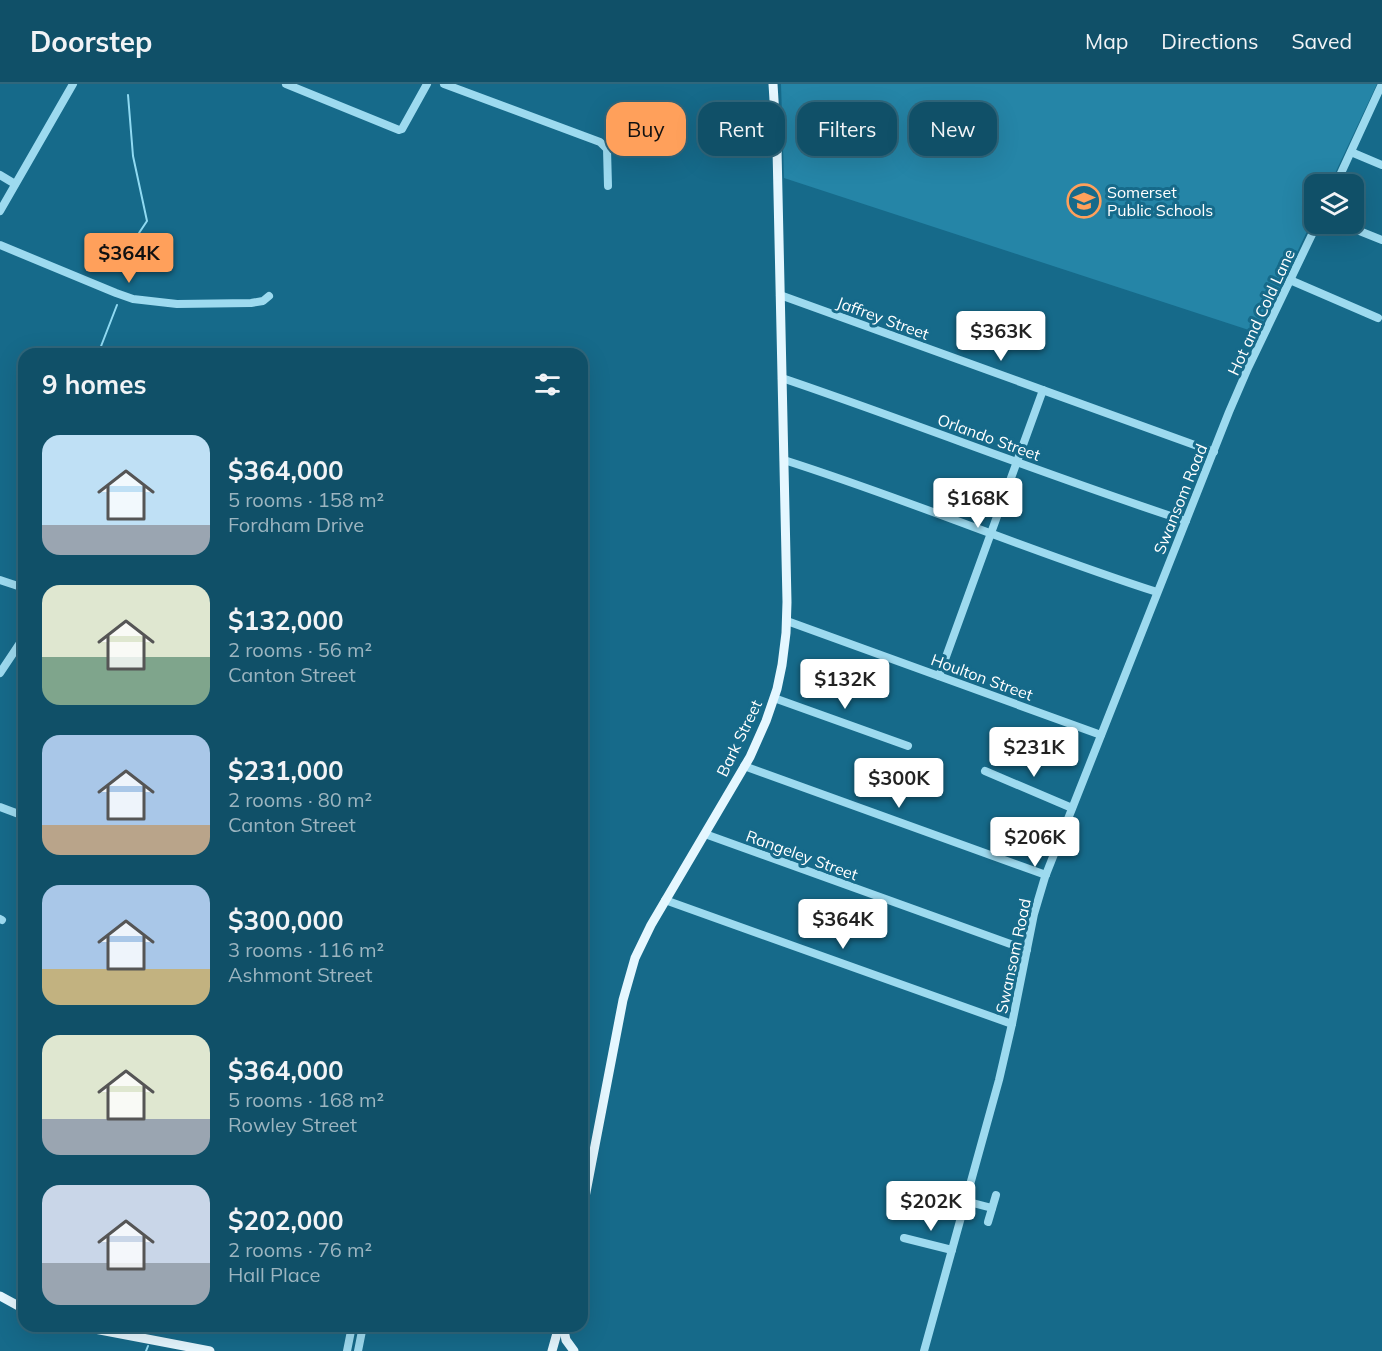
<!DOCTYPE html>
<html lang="en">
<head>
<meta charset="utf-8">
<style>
	body { margin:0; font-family:Mulish,sans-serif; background:#19576e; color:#f1f3f6; height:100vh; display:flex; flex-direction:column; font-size:22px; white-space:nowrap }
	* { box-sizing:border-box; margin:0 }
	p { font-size:20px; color:#9cb5c0 }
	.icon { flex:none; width:33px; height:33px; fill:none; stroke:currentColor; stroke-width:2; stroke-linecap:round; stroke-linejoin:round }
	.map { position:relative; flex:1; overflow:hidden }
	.drawer { position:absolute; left:18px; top:264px; width:570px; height:984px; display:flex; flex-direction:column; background:#105068; border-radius:18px; box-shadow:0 6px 24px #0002,0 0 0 2px #30677c }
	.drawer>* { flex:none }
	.top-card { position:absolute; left:606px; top:18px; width:570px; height:54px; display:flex; gap:12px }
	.controls { position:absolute; left:1304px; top:90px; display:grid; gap:12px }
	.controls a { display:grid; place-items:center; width:60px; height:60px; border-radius:12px; background:#105068; box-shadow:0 6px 24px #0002,0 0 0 2px #30677c; font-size:30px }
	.price { position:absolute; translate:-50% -51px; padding:0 14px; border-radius:6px; background:#fff; color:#222; font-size:20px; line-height:39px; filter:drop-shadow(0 2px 3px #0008) }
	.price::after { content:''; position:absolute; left:50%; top:36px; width:18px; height:14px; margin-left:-9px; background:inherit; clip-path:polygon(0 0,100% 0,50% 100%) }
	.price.selected { background:#ffa05b; color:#111 }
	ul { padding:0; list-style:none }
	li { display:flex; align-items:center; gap:18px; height:150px; padding:0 24px }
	li span { display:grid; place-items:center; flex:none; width:168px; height:120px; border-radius:18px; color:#555 }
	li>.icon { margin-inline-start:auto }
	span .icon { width:72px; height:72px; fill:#fffc; stroke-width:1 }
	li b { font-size:26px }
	h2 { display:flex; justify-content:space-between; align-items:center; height:72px; padding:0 24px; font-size:26px }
	.pill { padding:0 21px; border-radius:18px; background:#105068; box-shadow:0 6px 24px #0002,0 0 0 2px #30677c; font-size:21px; line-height:54px }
	.pill.selected { background:#ffa05b; color:#111 }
	header { display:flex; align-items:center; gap:36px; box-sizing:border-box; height:84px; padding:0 30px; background:#105068; border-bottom:2px solid #30677c }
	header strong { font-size:28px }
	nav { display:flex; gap:33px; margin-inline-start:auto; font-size:21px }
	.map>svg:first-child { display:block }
</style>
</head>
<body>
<header>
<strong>Doorstep</strong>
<nav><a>Map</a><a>Directions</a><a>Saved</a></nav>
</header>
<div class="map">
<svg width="1382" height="1267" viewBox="0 0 1382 1267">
	<rect width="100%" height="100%" fill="#166a8a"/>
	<!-- green -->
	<path fill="#2585a7" d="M 781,0 L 1377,0 L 1330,100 L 1314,100 L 1314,133 L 1258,249 L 784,94 Z"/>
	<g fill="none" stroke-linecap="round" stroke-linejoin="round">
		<!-- stream -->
		<g stroke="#90daf2" stroke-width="2">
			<path d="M 128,11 L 133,72 L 147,137 L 139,149"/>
			<path d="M 98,270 L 117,221"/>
			<path d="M 146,1267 L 148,1262"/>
		</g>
		<!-- minor -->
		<g stroke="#9ddaef" stroke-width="8">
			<path d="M 286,0 L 399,46 L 402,45 L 427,0"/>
			<path d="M 444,0 L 600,58 L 607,65 L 608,102"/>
			<path d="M 1351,68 L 1382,81"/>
			<path d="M 0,91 L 15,100"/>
			<path d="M 1336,100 L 1382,0"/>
			<path d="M 0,127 L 73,0"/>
			<path d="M 1342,140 L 1382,156"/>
			<path d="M 0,161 L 116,209 L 133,215 L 177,220 L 251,219 L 263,217 L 269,212"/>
			<path d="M 1290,196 L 1378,234"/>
			<path d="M 780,211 L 1214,368"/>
			<path d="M 782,294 C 918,340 1050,393 1186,437"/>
			<path d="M 784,376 C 910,416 1032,468 1157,508"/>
			<path d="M 0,496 L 24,504"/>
			<path d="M 787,537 L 1101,651"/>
			<path d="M 0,589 L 24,553"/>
			<path d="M 939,592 L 1043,306"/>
			<path d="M 774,614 L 908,662"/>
			<path d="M 744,682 L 1046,791"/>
			<path d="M 985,687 L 1072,724"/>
			<path d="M 0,723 L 24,732"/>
			<path d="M 705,750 L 1027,866"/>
			<path d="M 665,816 L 1012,940"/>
			<path d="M 0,835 L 2,836"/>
			<path d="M 965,1117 L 992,1124"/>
			<path d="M 988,1138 L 996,1111"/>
			<path d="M 904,1154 L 952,1166"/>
			<path d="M 347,1267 L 352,1242"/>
			<path d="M 358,1267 L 363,1242"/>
			<path d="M 924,1267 L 999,996 L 1012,940 L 1034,830 L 1045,793 L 1229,328 L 1248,284 L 1317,140"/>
		</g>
		<!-- major -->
		<g stroke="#e5f7ff" stroke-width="9">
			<path d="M 582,1129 L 623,916 L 635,874 L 651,841 L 750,673 L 766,637 L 777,605 L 782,581 L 786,549 L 787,518 L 777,65 L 773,0"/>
			<path d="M 0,1212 L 24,1225"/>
			<path d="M 79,1242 L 210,1267"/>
			<path d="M 563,1242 L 566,1256 L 574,1267"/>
			<path d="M 552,1267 L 559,1242"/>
		</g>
	</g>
	<!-- icons -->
	<defs>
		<g id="school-ring" transform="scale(1.725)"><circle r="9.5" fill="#166a8a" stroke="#ffa05b" stroke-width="1.5"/><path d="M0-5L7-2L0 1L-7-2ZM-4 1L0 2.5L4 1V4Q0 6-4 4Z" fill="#ffa05b"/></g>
	</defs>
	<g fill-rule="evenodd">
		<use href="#school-ring" x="1084" y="117"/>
	</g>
	<g text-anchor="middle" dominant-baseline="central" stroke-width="6" stroke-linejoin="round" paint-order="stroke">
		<!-- poi labels -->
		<g font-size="16" fill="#fff" stroke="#166a8a" text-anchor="start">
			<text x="1107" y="108">Somerset<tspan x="1107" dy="18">Public Schools</tspan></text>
		</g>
		<!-- street labels -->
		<g font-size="16" fill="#fff" stroke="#166a8a">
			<text transform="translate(1261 228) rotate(-65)">Hot and Cold Lane</text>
			<text transform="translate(883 234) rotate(20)">Jaffrey Street</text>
			<text transform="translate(989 353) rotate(20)">Orlando Street</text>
			<text transform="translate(1180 415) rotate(-68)">Swansom Road</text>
			<text transform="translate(982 593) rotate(20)">Houlton Street</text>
			<text transform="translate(739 654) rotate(-64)">Bark Street</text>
			<text transform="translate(802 771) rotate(20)">Rangeley Street</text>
			<text transform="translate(1013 872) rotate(-78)">Swansom Road</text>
		</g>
	</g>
</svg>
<div class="controls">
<a><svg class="icon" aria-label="layers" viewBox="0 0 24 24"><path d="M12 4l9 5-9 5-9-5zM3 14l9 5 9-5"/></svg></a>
</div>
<b class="price selected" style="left:129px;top:200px">$364K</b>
<b class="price" style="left:1001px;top:278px">$363K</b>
<b class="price" style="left:978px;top:445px">$168K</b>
<b class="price" style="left:845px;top:626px">$132K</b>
<b class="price" style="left:1034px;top:694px">$231K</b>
<b class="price" style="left:899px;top:725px">$300K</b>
<b class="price" style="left:1035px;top:784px">$206K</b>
<b class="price" style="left:843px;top:866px">$364K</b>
<b class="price" style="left:931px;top:1148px">$202K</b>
<div class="top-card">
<a class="pill selected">Buy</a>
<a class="pill">Rent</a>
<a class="pill">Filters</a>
<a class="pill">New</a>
</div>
<section class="drawer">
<h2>9 homes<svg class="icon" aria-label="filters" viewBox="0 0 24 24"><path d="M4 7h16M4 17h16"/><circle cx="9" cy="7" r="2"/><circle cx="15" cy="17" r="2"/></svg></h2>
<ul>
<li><span style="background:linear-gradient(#bfe0f5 75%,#9aa5b1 0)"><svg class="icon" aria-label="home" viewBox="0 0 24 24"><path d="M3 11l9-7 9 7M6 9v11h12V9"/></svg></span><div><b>$364,000</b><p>5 rooms · 158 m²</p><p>Fordham Drive</p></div></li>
<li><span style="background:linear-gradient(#dfe7d0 60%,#7fa58c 0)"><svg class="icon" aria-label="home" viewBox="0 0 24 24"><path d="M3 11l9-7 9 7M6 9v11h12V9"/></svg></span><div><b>$132,000</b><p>2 rooms · 56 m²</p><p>Canton Street</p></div></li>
<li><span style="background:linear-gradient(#a9c7e8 75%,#b9a48a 0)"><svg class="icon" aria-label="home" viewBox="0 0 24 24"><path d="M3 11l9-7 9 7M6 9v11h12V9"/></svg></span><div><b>$231,000</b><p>2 rooms · 80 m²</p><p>Canton Street</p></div></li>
<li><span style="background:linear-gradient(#a9c7e8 70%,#c2b280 0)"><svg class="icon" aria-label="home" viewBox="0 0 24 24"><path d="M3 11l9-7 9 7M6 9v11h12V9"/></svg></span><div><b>$300,000</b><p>3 rooms · 116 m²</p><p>Ashmont Street</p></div></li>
<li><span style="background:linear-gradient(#dfe7d0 70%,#9aa5b1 0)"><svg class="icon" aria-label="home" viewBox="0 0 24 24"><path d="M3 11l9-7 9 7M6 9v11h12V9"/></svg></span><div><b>$364,000</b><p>5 rooms · 168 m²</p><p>Rowley Street</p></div></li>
<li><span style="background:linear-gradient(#c9d6e8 65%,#9aa5b1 0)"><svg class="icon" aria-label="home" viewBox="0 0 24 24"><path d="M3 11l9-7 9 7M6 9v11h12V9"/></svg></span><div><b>$202,000</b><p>2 rooms · 76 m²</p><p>Hall Place</p></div></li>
</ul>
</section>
</div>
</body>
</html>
